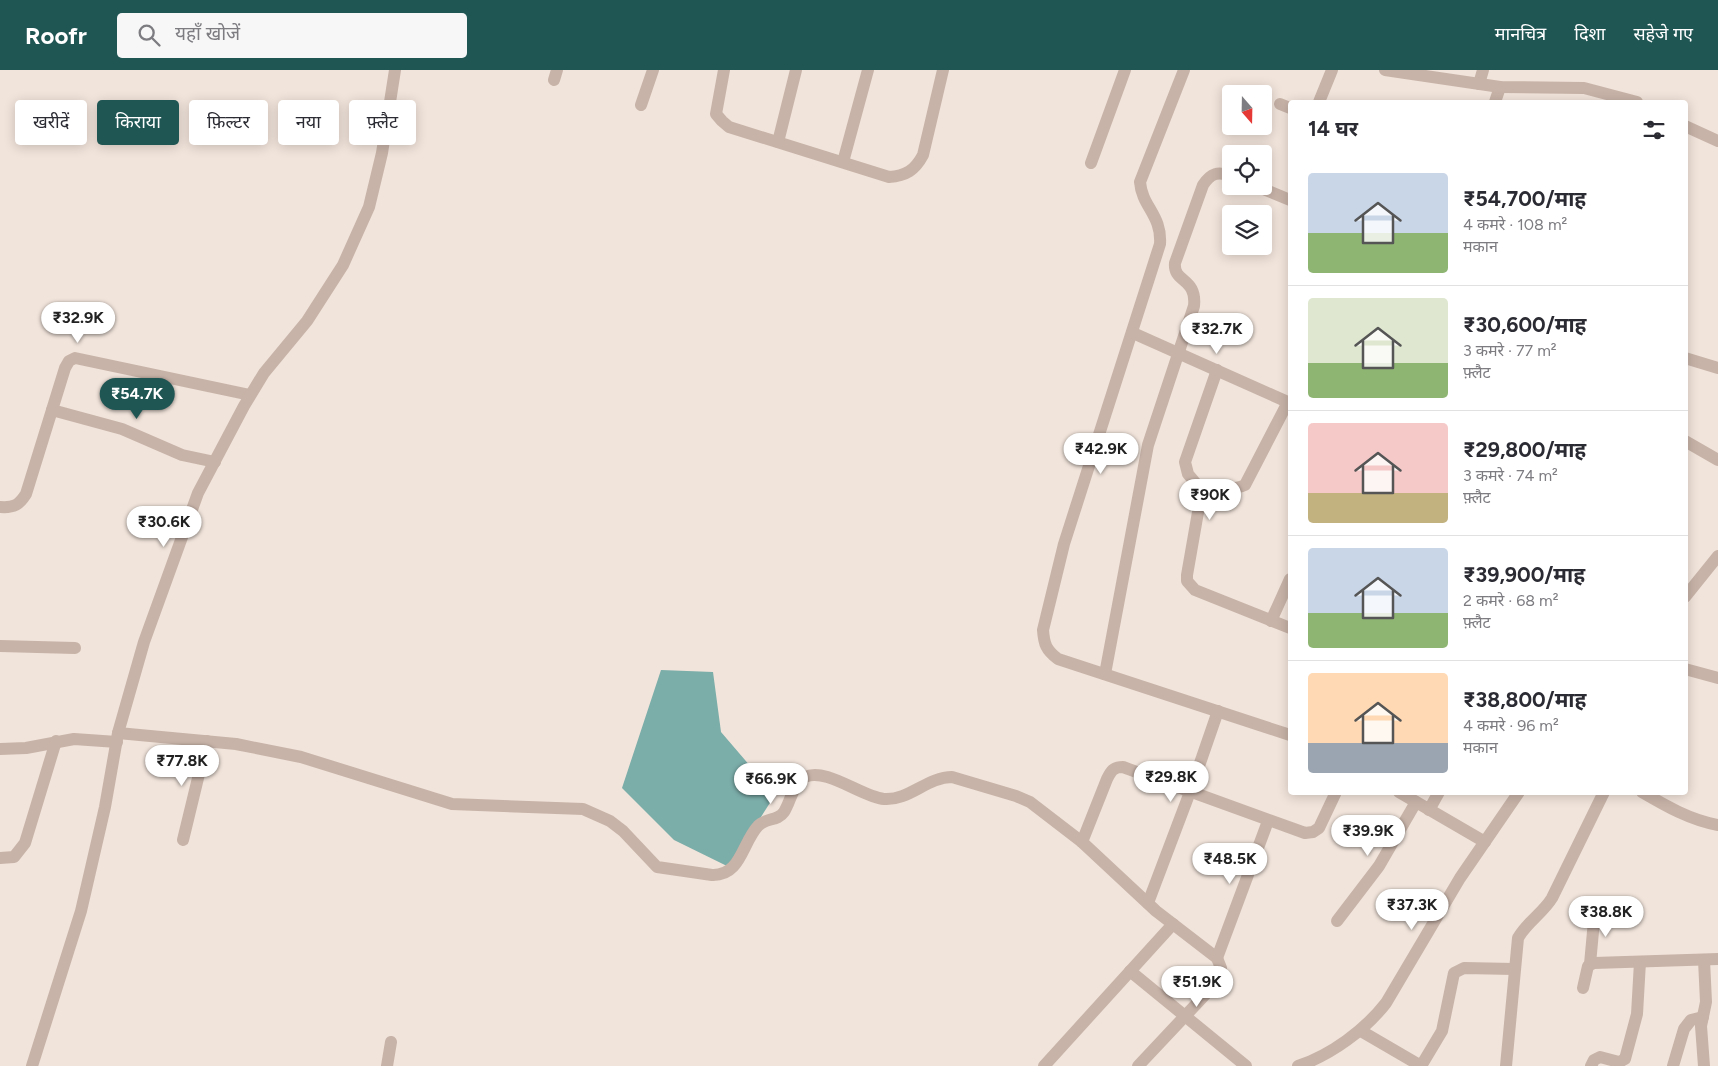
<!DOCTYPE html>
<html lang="hi">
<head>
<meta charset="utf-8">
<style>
	body { margin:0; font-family:Figtree,"Noto Sans Devanagari",sans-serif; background:#f7f7f7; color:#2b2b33; height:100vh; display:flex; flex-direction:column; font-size:19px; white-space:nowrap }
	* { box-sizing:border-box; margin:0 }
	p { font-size:16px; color:#7c7c81 }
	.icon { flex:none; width:28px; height:28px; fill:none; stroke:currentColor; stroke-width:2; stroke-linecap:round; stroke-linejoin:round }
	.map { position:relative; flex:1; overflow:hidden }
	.side { position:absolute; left:1288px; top:30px; width:400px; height:695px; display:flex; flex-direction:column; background:#fff; border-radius:5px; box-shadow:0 2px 12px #0003 }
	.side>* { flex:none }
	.top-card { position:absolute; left:15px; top:30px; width:475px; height:45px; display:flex; gap:10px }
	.needle { width:32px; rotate:160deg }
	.buttons { position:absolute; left:1222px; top:15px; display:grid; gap:10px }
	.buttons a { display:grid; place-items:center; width:50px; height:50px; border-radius:5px; background:#fff; box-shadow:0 2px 12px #0003; font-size:25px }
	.price { position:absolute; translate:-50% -42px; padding:0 11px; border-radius:18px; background:#fff; color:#222; font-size:16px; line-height:32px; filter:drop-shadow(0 1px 2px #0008) }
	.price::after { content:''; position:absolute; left:50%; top:30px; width:15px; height:11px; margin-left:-8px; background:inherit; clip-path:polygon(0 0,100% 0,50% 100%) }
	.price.selected { background:#1f5553; color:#fff }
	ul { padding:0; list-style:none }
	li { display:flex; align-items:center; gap:15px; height:125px; padding:0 20px }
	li+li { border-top:1px solid #e1e1e2 }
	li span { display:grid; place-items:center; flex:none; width:140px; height:100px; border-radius:5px; color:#555 }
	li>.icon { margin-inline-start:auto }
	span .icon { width:60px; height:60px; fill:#fffc; stroke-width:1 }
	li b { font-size:21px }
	h2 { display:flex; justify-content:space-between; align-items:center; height:60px; padding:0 20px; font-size:21px }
	.tag { padding:0 18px; border-radius:5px; background:#fff; box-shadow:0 2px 12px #0003; font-size:18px; line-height:45px }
	.tag.selected { background:#1f5553; color:#fff }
	header { display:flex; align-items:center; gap:30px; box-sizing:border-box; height:70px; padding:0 25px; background:#1f5553; color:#fff }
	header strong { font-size:24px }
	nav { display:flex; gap:28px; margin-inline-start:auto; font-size:18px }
	.search { width:350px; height:45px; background:#f7f7f7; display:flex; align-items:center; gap:12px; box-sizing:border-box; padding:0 18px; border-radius:5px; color:#7c7c81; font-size:19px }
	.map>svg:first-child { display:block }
</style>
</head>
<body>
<header>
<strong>Roofr</strong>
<div class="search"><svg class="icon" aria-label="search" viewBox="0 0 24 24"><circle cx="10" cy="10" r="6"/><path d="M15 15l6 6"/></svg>यहाँ खोजें</div>
<nav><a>मानचित्र</a><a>दिशा</a><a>सहेजे गए</a></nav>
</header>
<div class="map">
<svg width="1718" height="996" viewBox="0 0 1718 996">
	<rect width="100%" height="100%" fill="#f1e4db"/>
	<!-- water -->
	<path fill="#7bada9" d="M 661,600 L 713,602 L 721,662 L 775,725 L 729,797 L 674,770 L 622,718 Z"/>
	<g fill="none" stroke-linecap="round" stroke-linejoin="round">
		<!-- minor -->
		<g stroke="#c8b3a8" stroke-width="12">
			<path d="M 724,0 L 716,44 L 722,51 L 729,57 L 889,107 C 906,106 915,100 923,85 L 943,0"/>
			<path d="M 1184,0 L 1140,112 C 1142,137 1162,145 1160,174 L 1064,474 L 1043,560 C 1044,574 1046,580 1058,589 L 1290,665"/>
			<path d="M 554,10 L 557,0"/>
			<path d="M 1479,14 L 1483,0"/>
			<path d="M 1319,32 L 1332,0"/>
			<path d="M 1495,32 L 1500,17"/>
			<path d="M 1280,34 L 1290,38"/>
			<path d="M 641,35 L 653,0"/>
			<path d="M 778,72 L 796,0"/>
			<path d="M 843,92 L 868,0"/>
			<path d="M 1091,93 L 1125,0"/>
			<path d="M 1256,116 L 1290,130"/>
			<path d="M 1133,263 L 1290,333"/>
			<path d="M 1685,288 L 1718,298"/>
			<path d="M 1288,332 L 1245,415 C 1231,422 1213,416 1201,425 L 1187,505 L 1187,511 L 1195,520 L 1290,558"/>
			<path d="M 52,340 L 122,359 L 182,385 L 215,392"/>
			<path d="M 1685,371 L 1718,390"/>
			<path d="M 1204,423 L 1188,404 L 1185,392 L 1217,300"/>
			<path d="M 0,437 C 14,438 19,435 26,424 L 65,298 L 69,291 L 75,288 L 250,325"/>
			<path d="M 1685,527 L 1718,486"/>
			<path d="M 1271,551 L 1290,509"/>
			<path d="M 0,576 L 75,578"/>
			<path d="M 1685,599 L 1718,608"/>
			<path d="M 1105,604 L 1148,375 L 1194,236 C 1197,207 1173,213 1175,193 L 1203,115 C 1211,103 1218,101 1231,106"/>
			<path d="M 118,663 L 236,674 L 301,687 L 452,734 L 583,739 L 610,751 L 623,761 L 657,797 L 712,805 C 741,806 742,773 758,756 C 765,748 778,751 784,742 C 791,731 793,713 805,707 C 826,697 862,727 884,729 C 909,731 927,707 952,707 L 1016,726 L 1030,732 L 1082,772 L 1156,841 L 1217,888 L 1221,898 L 1218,911 L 1138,996"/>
			<path d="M 0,679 L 26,678 L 74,669 L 117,672"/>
			<path d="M 1399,722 L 1485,772"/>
			<path d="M 1642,722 C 1666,736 1690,750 1718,755"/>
			<path d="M 1429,740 L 1439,722"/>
			<path d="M 183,770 L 207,671"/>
			<path d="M 1082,772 L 1107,709 C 1111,701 1113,697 1123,697 L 1305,763 L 1313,762 L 1319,758 L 1336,722"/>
			<path d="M 0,788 L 14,787 L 25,773 L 56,671"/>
			<path d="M 1148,833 L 1190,722 L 1218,641"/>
			<path d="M 1337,851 L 1379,796 L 1416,732"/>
			<path d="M 1217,888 L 1268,751"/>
			<path d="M 1590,894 L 1595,840"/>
			<path d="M 1130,901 L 1246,996"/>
			<path d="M 1583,918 L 1588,896 L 1594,893 L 1718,889"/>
			<path d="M 1361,961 L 1421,996"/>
			<path d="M 32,996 L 81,841 L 105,737 L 118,663 L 144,572 L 198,423 L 244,336 L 264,303 L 307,251 L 343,195 L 369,137 L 382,83 L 395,0"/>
			<path d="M 387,996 L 391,972"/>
			<path d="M 1044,996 L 1173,854"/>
			<path d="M 1298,996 C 1331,985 1365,960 1386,933 L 1460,808 L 1519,722"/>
			<path d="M 1421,996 L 1442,961 L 1454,903 L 1464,898 L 1514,899"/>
			<path d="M 1506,996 L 1518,868 C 1527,852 1543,843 1552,828 L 1604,722"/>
			<path d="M 1591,996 L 1594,990 L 1600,987 L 1619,992 L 1625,989 L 1637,944 L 1640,892"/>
			<path d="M 1673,996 L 1684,959 L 1691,950 L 1703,947"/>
			<path d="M 1704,996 L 1701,956 L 1706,932 L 1704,890"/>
		</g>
		<!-- tertiary -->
		<g stroke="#c8b3a8" stroke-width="12">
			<path d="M 1385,0 L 1500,17 L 1584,18 L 1637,32"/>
			<path d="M 1685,56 L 1718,71"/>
		</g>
	</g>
</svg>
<div class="buttons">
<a><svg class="needle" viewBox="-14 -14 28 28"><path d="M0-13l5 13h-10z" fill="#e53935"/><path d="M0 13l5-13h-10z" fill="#7c7c81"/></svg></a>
<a><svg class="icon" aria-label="locate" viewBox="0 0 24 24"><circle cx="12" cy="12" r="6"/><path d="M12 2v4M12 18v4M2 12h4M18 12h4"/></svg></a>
<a><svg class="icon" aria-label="layers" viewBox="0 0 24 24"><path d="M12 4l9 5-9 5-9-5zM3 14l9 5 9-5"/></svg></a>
</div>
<b class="price" style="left:78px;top:274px">₹32.9K</b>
<b class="price" style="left:1217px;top:285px">₹32.7K</b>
<b class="price selected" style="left:137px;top:350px">₹54.7K</b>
<b class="price" style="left:1101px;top:405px">₹42.9K</b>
<b class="price" style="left:1210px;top:451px">₹90K</b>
<b class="price" style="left:164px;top:478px">₹30.6K</b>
<b class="price" style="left:182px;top:717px">₹77.8K</b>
<b class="price" style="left:1171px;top:733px">₹29.8K</b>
<b class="price" style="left:771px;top:735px">₹66.9K</b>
<b class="price" style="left:1368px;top:787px">₹39.9K</b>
<b class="price" style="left:1230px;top:815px">₹48.5K</b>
<b class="price" style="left:1412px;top:861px">₹37.3K</b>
<b class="price" style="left:1606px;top:868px">₹38.8K</b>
<b class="price" style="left:1197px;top:938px">₹51.9K</b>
<div class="top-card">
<a class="tag">खरीदें</a>
<a class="tag selected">किराया</a>
<a class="tag">फ़िल्टर</a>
<a class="tag">नया</a>
<a class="tag">फ़्लैट</a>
</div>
<section class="side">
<h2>14 घर<svg class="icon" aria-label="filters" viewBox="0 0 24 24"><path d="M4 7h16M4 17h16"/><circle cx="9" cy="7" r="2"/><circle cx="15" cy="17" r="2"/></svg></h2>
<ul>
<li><span style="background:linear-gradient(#c9d6e8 60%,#8fb573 0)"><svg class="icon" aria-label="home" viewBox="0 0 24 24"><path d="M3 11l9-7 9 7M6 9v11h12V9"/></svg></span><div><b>₹54,700/माह</b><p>4 कमरे · 108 m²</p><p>मकान</p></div></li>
<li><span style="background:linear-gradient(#dfe7d0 65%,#8fb573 0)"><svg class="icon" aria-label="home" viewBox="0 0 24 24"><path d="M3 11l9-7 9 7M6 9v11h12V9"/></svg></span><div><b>₹30,600/माह</b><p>3 कमरे · 77 m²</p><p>फ़्लैट</p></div></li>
<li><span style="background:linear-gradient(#f6c9c9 70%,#c2b280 0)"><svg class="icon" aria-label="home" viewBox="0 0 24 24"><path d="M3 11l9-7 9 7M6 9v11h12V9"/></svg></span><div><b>₹29,800/माह</b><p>3 कमरे · 74 m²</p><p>फ़्लैट</p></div></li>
<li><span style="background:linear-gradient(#c9d6e8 65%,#8fb573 0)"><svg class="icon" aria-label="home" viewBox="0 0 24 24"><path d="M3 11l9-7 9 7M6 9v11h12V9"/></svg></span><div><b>₹39,900/माह</b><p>2 कमरे · 68 m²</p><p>फ़्लैट</p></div></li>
<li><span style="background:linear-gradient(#ffd9b3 70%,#9aa5b1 0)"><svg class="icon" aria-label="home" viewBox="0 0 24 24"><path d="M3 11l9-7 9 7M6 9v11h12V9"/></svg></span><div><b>₹38,800/माह</b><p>4 कमरे · 96 m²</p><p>मकान</p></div></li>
</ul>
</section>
</div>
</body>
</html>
